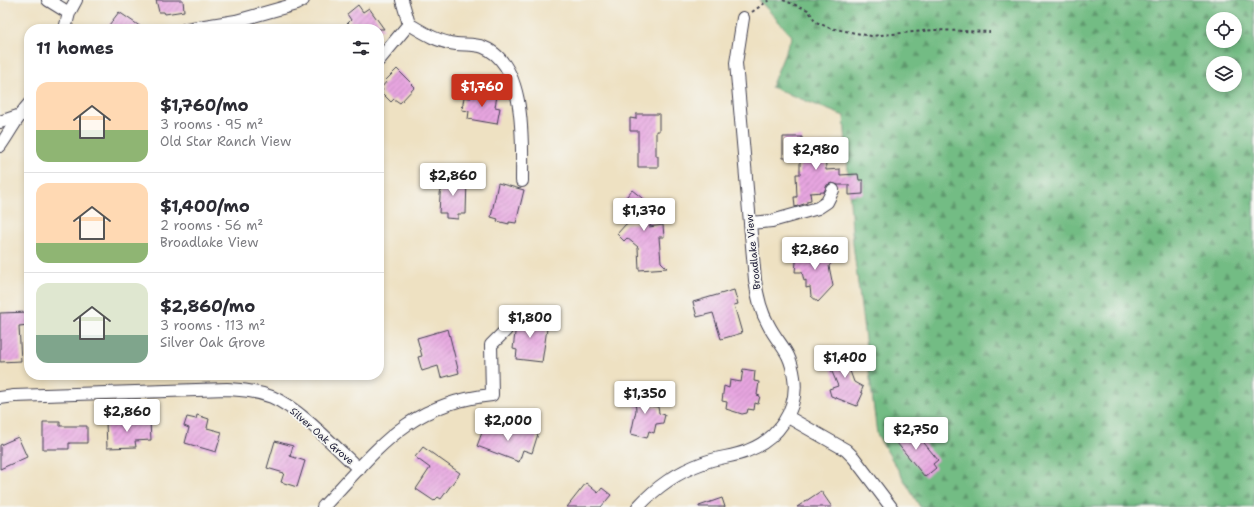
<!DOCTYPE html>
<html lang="en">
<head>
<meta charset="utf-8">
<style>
	body { margin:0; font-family:"Shantell Sans",sans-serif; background:#f7f7f7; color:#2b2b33; height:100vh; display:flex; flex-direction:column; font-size:15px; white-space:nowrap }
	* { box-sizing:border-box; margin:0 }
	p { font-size:13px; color:#7c7c81 }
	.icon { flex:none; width:22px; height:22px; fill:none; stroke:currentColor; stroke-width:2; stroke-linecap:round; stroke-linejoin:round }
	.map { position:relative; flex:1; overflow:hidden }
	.details { position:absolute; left:24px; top:24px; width:360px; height:356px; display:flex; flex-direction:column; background:#fff; border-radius:16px; box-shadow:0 2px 6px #0003 }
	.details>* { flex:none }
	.controls { position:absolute; left:1206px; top:12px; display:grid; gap:8px }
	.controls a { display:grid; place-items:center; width:36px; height:36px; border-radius:50%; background:#fff; box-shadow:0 2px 6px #0003; font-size:20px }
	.price { position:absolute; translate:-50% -34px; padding:0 9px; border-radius:4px; background:#fff; color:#222; font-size:13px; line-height:26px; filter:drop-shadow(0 1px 2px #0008) }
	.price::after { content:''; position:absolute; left:50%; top:24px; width:12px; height:9px; margin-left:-6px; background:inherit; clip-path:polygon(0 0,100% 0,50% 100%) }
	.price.current { background:#c8321e; color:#fff }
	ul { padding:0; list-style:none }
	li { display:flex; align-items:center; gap:12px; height:100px; padding:0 12px }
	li+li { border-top:1px solid #e1e1e2 }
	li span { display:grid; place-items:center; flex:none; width:112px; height:80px; border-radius:12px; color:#555 }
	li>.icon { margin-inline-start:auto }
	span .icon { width:48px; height:48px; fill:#fffc; stroke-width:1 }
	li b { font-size:17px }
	h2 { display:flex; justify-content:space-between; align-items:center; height:48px; padding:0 12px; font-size:17px }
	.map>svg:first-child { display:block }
</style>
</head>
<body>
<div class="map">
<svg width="1254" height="507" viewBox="0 0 1254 507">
	<defs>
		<pattern id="forest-firs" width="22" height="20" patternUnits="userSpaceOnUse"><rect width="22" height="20" fill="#73bc84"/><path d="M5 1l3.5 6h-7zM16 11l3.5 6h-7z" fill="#5e986d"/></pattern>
		<pattern id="building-hatch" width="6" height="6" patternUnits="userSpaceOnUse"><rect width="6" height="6" fill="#e7a6e0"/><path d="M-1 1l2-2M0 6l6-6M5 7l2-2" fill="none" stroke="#bb87b7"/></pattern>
	</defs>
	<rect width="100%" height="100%" fill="#f6f6f2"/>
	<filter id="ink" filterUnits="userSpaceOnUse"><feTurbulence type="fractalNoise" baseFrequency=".025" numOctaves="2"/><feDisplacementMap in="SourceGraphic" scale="8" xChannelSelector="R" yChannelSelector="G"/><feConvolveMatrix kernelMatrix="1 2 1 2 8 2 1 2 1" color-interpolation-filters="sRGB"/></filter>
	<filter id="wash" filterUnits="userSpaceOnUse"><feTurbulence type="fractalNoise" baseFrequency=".012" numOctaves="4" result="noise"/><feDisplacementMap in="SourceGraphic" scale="16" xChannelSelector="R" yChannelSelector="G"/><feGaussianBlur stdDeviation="0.9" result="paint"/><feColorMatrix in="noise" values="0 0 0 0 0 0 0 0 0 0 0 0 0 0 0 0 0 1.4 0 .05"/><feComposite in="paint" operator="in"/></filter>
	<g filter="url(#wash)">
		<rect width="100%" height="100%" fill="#eee1c2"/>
		<!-- forest -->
		<path fill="url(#forest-firs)" stroke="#4a6f60" fill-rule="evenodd" d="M 759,0 L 1254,0 L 1254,507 L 920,507 L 877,434 L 853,244 L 844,116 L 771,87 L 792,36 ZM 1213,19 L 1235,19 L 1235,41 L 1213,41 ZM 1213,63 L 1235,63 L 1235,85 L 1213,85 Z"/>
		<g id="blocks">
			<!-- building -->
			<g fill="url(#building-hatch)">
				<path d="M 156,0 L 183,0 L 184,11 L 165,14 L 164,12 L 159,12 Z"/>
				<path d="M 358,5 L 363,12 L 369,8 L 384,29 L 350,29 L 347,24 L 351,20 L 347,14 Z"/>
				<path d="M 119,12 L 144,29 L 106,29 Z"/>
				<path d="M 397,69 L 415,87 L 400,103 L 394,99 L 391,102 L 381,92 L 383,90 L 381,88 L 387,81 L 386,80 Z"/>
				<path d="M 472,92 L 497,96 L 495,107 L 500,108 L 497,124 L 468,119 L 469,111 L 462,110 L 464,97 L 471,98 Z"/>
				<path d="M 636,114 L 659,114 L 659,131 L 656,131 L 656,156 L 658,156 L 658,167 L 638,167 L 638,131 L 630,131 L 630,118 L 636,119 Z"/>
				<path d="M 783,137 L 802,137 L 802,144 L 825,143 L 826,170 L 840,169 L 840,175 L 858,174 L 859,180 L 863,180 L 863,194 L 849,195 L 849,185 L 838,185 L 832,183 L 827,185 L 824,192 L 810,193 L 811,200 L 807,201 L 807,203 L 795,207 L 794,197 L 797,197 L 796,174 L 800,174 L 800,158 L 783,158 Z"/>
				<path d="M 451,177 L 467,178 L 466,214 L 458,214 L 458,219 L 446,218 L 446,213 L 439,213 L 441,179 L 451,180 Z"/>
				<path d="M 498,183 L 524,190 L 516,223 L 509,222 L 509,224 L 497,221 L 498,219 L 491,217 Z"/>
				<path d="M 632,190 L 661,213 L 649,227 L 663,225 L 664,237 L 659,237 L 661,262 L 667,268 L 639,270 L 638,247 L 627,238 L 624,241 L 617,234 L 626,224 L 645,223 L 621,203 Z"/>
				<path d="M 812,244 L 834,260 L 829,266 L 833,286 L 818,302 L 811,296 L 810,287 L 806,288 L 806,280 L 804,281 L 802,272 L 795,272 L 797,252 L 804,252 Z"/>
				<path d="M 734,290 L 738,304 L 734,305 L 742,333 L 721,339 L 713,313 L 697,317 L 693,302 Z"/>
				<path d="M 29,312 L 29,325 L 19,326 L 21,361 L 0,362 L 0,313 Z"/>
				<path d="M 517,317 L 548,322 L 542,362 L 516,359 L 517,350 L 513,349 Z"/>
				<path d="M 448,329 L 459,373 L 441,378 L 438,366 L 422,371 L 418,357 L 422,356 L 417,338 Z"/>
				<path d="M 838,350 L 844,353 L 847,353 L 848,357 L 851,356 L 856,369 L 850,371 L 854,382 L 863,387 L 861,392 L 863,393 L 857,406 L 831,396 L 829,389 L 838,386 L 830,367 L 833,361 L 834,352 Z"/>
				<path d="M 743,369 L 755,371 L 754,381 L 759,382 L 757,395 L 760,396 L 758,404 L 755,403 L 754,410 L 748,409 L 747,413 L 742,414 L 726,409 L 727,402 L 722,401 L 724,386 L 729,388 L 730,380 L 741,382 Z"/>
				<path d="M 649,390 L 652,406 L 658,407 L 659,413 L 665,415 L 663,423 L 656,424 L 654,433 L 649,431 L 647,438 L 631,434 L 636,410 L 634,392 Z"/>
				<path d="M 123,415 L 132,415 L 133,421 L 150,421 L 151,440 L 135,441 L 136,447 L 107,448 L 106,422 L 123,422 Z"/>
				<path d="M 197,415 L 209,419 L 207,428 L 222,432 L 216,452 L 185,443 L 189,428 L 184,426 L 187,417 L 196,419 Z"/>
				<path d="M 43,422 L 60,422 L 60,426 L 87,426 L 87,443 L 69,443 L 69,449 L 43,449 Z"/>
				<path d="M 510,424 L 538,434 L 532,453 L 523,450 L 519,462 L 477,446 L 484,427 L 506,435 Z"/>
				<path d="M 911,427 L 938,460 L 933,464 L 936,468 L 925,477 L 892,437 L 900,431 L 902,434 Z"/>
				<path d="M 18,437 L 27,457 L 0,469 L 0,445 Z"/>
				<path d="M 275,441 L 293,446 L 290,456 L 305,461 L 297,487 L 281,482 L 284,473 L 267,468 Z"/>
				<path d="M 423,447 L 460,473 L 441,499 L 438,497 L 434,501 L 416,489 L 430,468 L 415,457 Z"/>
				<path d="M 586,483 L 598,493 L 602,488 L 611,495 L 601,507 L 567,507 Z"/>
				<path d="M 821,491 L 832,507 L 797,507 Z"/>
				<path d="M 722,498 L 725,507 L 699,507 L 699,506 Z"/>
			</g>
		</g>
	</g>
	<g filter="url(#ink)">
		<use href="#blocks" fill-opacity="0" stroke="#413f4f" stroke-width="1"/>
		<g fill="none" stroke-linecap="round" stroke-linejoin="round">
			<!-- minor casing -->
			<g stroke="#413f4f" stroke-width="14">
				<g id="minor">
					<path d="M 48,0 L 69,13"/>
					<path d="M 409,24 C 424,33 438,42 456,44 C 465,45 475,44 483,47 C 527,64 522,144 522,181"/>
					<path d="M 65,29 L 69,13 L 76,0"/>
					<path d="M 186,29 L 236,21 L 296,4 L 303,0"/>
					<path d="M 379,60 L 409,24 L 402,0"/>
					<path d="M 0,122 L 18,116"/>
					<path d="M 0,146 C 10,132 17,117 29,104"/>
					<path d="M 750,223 L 772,221 L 818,208 L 827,202 L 833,190"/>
					<path d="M 0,398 L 14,396 L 227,389 C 242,390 257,391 272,397 C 300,409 335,447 359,469"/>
					<path d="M 788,417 L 846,450 L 854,458 L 891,507"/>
					<path d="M 323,507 C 378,449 408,403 492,395 L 491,345 L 506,330"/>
					<path d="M 638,507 C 656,487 678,472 703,463 C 717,457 733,457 747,451 C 777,440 799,410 794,377 C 790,349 779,346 768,324 C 760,310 757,295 755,280 L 736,63 L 743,18"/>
				</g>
			</g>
			<!-- path -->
			<g stroke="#413f4f" stroke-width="2" stroke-dasharray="3 3" stroke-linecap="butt">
				<path d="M 783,0 L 808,10 L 816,22 L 830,28 L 871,36 L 934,30 L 990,32"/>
				<path d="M 752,12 L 769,0"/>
			</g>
			<!-- minor -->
			<use href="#minor" stroke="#fff" stroke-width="12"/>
		</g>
	</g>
	<g text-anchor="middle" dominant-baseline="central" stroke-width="3.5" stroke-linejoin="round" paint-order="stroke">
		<!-- street labels -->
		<g font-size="10" fill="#22223b" stroke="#f6f6f2">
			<text transform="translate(753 252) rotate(-96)">Broadlake View</text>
			<text transform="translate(322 436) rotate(41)">Silver Oak Grove</text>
		</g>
	</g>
</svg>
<div class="controls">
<a><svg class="icon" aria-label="locate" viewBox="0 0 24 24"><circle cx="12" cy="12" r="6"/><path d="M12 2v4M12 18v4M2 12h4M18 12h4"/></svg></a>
<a><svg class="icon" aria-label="layers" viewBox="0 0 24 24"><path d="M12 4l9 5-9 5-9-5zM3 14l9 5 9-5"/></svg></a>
</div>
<b class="price current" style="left:482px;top:108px">$1,760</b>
<b class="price" style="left:816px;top:171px">$2,980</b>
<b class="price" style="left:453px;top:197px">$2,860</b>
<b class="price" style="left:644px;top:232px">$1,370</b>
<b class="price" style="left:815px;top:271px">$2,860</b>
<b class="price" style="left:530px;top:339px">$1,800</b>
<b class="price" style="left:845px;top:379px">$1,400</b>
<b class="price" style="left:645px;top:415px">$1,350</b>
<b class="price" style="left:127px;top:433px">$2,860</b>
<b class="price" style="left:508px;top:442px">$2,000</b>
<b class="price" style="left:916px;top:451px">$2,750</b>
<section class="details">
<h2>11 homes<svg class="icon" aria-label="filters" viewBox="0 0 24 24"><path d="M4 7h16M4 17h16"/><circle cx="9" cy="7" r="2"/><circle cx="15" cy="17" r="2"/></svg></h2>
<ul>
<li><span style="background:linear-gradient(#ffd9b3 60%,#8fb573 0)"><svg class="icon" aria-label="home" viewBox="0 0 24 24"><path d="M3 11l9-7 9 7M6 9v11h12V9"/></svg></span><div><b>$1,760/mo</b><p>3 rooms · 95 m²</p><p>Old Star Ranch View</p></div></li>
<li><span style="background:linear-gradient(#ffd9b3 75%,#8fb573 0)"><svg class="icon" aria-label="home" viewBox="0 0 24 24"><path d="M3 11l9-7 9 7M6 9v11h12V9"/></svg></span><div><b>$1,400/mo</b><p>2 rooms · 56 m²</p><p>Broadlake View</p></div></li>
<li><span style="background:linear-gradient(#dfe7d0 65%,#7fa58c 0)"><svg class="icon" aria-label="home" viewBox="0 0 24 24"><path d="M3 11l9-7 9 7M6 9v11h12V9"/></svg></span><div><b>$2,860/mo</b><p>3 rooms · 113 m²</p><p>Silver Oak Grove</p></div></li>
</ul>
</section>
</div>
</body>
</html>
